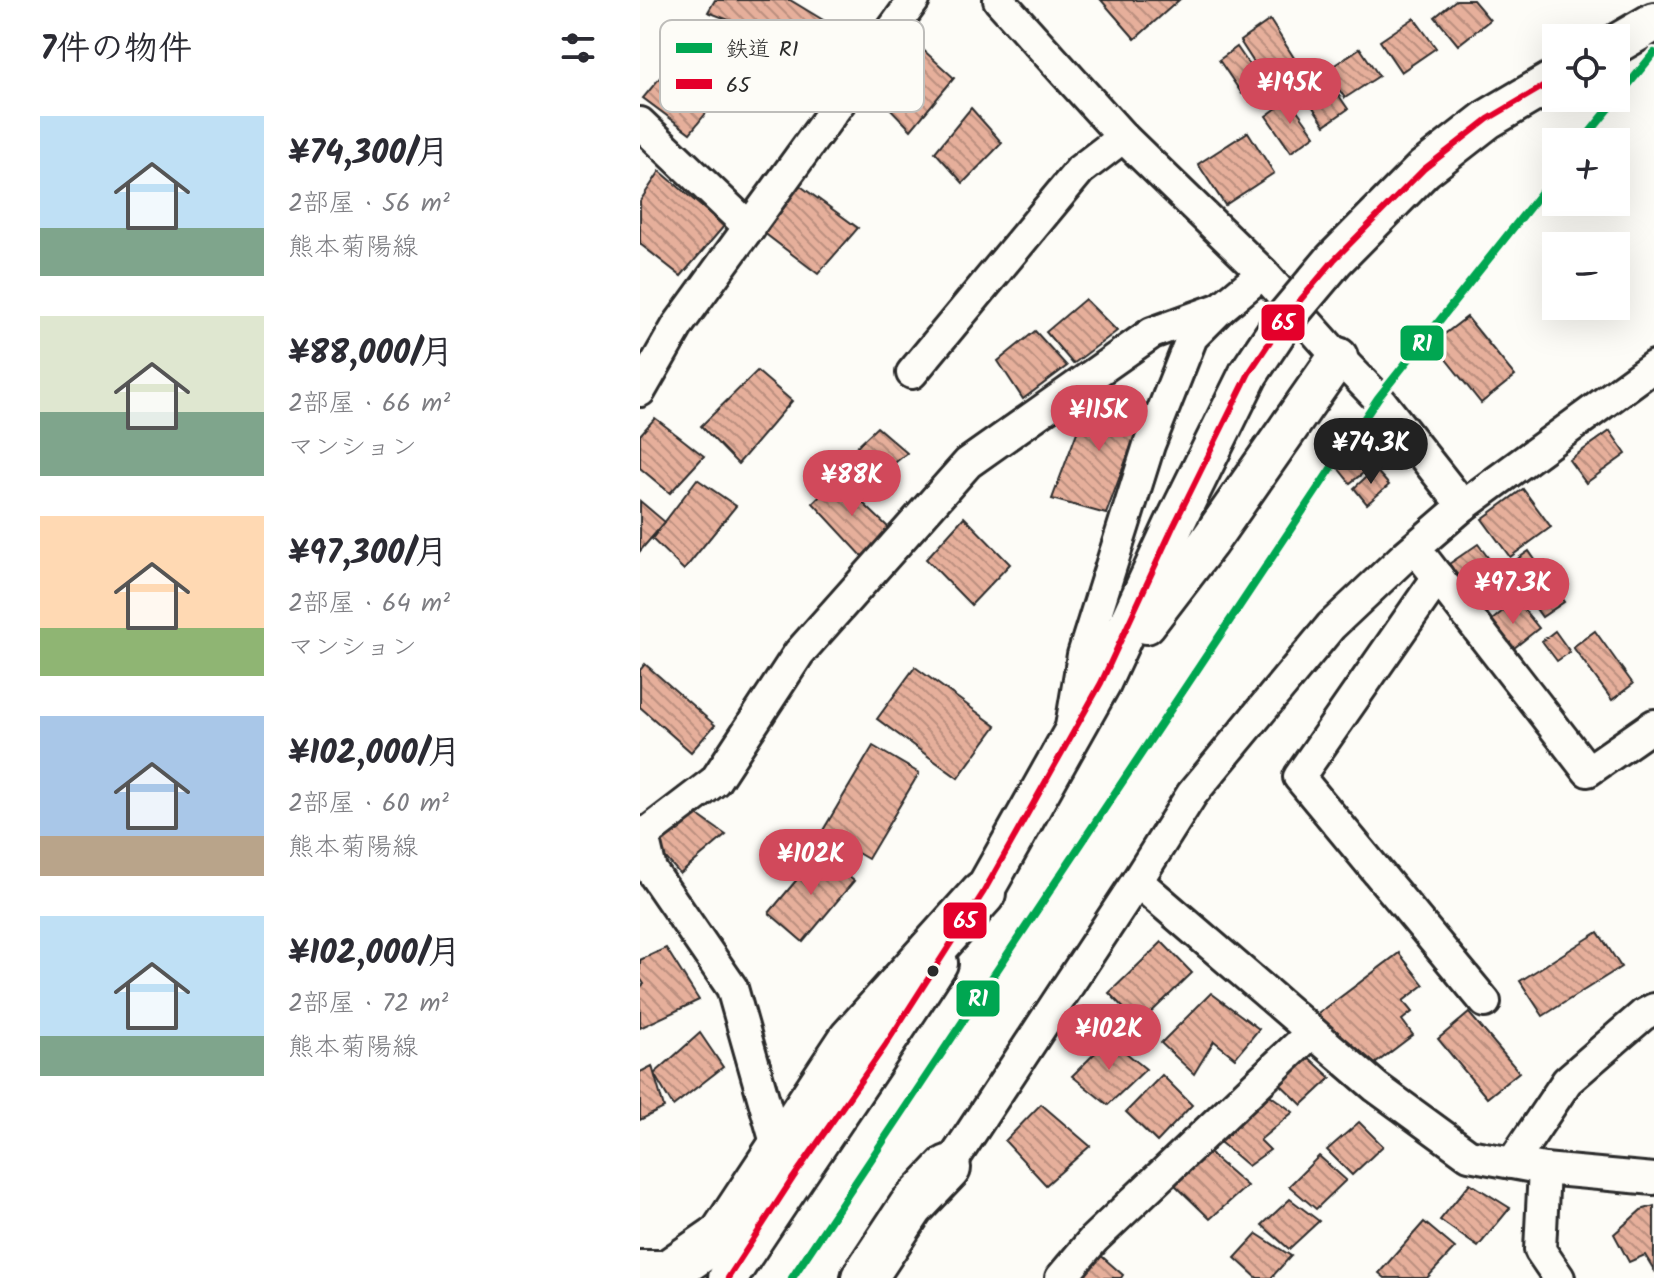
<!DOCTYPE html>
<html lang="ja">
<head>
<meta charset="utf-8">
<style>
	body { margin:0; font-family:Kalam,"Klee One",sans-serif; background:#f7f7f7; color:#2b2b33; height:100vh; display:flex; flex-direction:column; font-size:30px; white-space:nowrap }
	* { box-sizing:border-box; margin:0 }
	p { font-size:26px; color:#7c7c81 }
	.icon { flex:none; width:44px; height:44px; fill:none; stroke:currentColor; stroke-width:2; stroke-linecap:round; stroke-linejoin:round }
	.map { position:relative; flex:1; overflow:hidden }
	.panel { display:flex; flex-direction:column; background:#fff; width:640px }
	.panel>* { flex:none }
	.controls { position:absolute; left:902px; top:24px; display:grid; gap:16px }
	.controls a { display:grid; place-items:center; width:88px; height:88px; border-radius:0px; background:#fff; box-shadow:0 8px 32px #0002; font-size:40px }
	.price { position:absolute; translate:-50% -68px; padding:0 18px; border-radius:28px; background:#d1495b; color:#fff; font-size:26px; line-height:52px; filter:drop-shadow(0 2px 4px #0008) }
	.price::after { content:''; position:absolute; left:50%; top:48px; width:24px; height:18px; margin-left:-12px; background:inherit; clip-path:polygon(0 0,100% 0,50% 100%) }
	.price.on { background:#222; color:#fff }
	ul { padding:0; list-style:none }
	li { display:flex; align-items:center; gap:24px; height:200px; padding:0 40px }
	li span { display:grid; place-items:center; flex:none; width:224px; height:160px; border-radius:0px; color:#555 }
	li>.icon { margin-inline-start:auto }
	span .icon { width:96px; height:96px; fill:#fffc; stroke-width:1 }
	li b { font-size:34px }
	h2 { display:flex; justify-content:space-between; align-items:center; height:96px; padding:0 40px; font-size:34px }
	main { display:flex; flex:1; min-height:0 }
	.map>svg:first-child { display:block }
</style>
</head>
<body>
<main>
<section class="panel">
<h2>7件の物件<svg class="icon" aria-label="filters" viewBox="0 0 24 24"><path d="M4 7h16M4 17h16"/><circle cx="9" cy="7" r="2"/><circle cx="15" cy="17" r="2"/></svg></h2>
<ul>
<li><span style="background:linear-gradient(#bfe0f5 70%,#7fa58c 0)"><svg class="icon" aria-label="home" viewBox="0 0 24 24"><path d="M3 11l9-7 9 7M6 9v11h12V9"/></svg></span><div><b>¥74,300/月</b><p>2部屋 · 56 m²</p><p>熊本菊陽線</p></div></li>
<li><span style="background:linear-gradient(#dfe7d0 60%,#7fa58c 0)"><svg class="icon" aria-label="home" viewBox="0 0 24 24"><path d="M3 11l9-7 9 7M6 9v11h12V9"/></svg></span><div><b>¥88,000/月</b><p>2部屋 · 66 m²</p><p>マンション</p></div></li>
<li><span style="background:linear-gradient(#ffd9b3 70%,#8fb573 0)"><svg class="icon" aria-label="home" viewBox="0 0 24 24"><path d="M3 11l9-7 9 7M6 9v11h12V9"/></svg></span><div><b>¥97,300/月</b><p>2部屋 · 64 m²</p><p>マンション</p></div></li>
<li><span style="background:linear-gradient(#a9c7e8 75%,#b9a48a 0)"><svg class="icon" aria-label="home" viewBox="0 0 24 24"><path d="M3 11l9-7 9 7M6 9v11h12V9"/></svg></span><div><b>¥102,000/月</b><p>2部屋 · 60 m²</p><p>熊本菊陽線</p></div></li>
<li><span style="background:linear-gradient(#bfe0f5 75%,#7fa58c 0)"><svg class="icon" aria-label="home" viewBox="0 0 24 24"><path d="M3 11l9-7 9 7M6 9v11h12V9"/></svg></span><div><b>¥102,000/月</b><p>2部屋 · 72 m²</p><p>熊本菊陽線</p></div></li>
</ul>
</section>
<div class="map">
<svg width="1014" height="1278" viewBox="0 0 1014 1278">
	<defs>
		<pattern id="building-back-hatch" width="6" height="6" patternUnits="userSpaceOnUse" patternTransform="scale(2)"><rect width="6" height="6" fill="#e6af9b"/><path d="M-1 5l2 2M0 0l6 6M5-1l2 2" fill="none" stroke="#bb8f7f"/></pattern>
	</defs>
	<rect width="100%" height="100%" fill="#fdfcf7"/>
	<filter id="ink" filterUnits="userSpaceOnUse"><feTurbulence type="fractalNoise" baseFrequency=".0125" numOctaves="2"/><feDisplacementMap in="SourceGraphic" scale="16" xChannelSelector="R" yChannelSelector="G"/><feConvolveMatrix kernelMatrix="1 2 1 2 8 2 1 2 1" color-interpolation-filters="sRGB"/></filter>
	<g filter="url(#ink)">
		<!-- building -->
		<g fill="url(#building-back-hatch)" stroke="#2b2b2b" stroke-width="2">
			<path d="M 75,0 L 150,0 L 193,26 L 151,79 L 115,61 L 128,35 L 68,12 Z"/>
			<path d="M 461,0 L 539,0 L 495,39 Z"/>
			<path d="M 816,0 L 833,0 L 850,20 L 818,45 L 795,17 Z"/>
			<path d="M 774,18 L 796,48 L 761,72 L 740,41 Z"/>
			<path d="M 630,20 L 656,61 L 626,81 L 600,41 Z"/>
			<path d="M 280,47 L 314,78 L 271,130 L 240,98 Z"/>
			<path d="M 597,47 L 621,82 L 602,94 L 579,60 Z"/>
			<path d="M 720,48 L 739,76 L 705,98 L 686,71 Z"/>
			<path d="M 37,57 L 82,93 L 50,133 L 3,98 Z"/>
			<path d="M 685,75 L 708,109 L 685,125 L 662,91 Z"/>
			<path d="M 649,99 L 675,135 L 651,152 L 626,116 Z"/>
			<path d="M 331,108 L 362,143 L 323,183 L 295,152 Z"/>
			<path d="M 608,132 L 634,173 L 585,205 L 558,164 Z"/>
			<path d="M 20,171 L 84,226 L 41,276 L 0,244 L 0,201 Z"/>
			<path d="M 155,182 L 218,228 L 178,274 L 119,229 Z"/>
			<path d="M 445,299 L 477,331 L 433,364 L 406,332 Z"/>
			<path d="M 827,317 L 875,376 L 841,403 L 793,343 Z"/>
			<path d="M 395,331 L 427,366 L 383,399 L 358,361 Z"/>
			<path d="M 117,371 L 152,401 L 98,464 L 61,426 Z"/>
			<path d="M 452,392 L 506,406 L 466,514 L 412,499 Z"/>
			<path d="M 15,418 L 64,456 L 30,493 L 0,468 L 0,435 Z"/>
			<path d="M 237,427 L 267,453 L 223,489 L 195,467 Z"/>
			<path d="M 970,431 L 986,454 L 946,483 L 929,460 Z"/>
			<path d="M 731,442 L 743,458 L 710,483 L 698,468 Z"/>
			<path d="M 735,469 L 749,485 L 727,504 L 714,488 Z"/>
			<path d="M 57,479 L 96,506 L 44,570 L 12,539 Z"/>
			<path d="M 198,479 L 253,532 L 222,556 L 173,503 Z"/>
			<path d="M 883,489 L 911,527 L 870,557 L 842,519 Z"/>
			<path d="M 0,501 L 25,522 L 0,551 Z"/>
			<path d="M 324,517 L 370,564 L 331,605 L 286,559 Z"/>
			<path d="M 838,544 L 872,590 L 839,613 L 806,566 Z"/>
			<path d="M 889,551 L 924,602 L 902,617 L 866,567 Z"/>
			<path d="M 876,600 L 899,628 L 869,652 L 846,625 Z"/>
			<path d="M 915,631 L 930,652 L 917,661 L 902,641 Z"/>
			<path d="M 955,631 L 993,684 L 972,700 L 933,647 Z"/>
			<path d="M 5,664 L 75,725 L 51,752 L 0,707 L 0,670 Z"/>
			<path d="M 275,667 L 356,726 L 318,778 L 237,719 Z"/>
			<path d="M 233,746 L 279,773 L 228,859 L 182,832 Z"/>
			<path d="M 49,809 L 86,835 L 40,874 L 17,848 Z"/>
			<path d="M 179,853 L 214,881 L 163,942 L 129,913 Z"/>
			<path d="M 958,932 L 981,967 L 903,1016 L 880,981 Z"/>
			<path d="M 522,942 L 552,973 L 499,1024 L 469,993 Z"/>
			<path d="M 26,948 L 59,1000 L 0,1028 L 0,987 L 4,984 L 0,978 L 0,960 Z"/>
			<path d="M 759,953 L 784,985 L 763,1001 L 772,1012 L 762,1020 L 773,1035 L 719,1076 L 674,1017 Z"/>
			<path d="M 571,993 L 619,1029 L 595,1058 L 574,1041 L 554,1074 L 521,1043 Z"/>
			<path d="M 829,1013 L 879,1072 L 847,1098 L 798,1039 Z"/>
			<path d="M 60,1033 L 83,1067 L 33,1106 L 14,1074 Z"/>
			<path d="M 469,1039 L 506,1069 L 468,1105 L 432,1076 Z"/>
			<path d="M 664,1053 L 691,1078 L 662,1105 L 636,1080 Z"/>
			<path d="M 12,1066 L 24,1108 L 0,1120 L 0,1072 Z"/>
			<path d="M 522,1075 L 552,1105 L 517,1142 L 486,1112 Z"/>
			<path d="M 623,1090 L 653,1112 L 620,1140 L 630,1150 L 608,1166 L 574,1137 Z"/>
			<path d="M 401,1104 L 450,1146 L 406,1185 L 365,1141 Z"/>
			<path d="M 719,1122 L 743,1146 L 712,1175 L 687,1150 Z"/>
			<path d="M 569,1153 L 607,1186 L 570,1219 L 533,1183 Z"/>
			<path d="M 679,1156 L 706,1180 L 676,1209 L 649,1186 Z"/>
			<path d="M 830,1183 L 870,1208 L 838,1247 L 800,1220 Z"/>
			<path d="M 650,1199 L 679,1221 L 649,1249 L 622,1225 Z"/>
			<path d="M 1014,1206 L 1014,1270 L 1005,1255 L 989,1262 L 974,1234 L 1001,1210 Z"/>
			<path d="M 784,1222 L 815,1248 L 787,1278 L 745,1278 L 739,1273 Z"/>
			<path d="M 617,1234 L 651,1256 L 631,1278 L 617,1278 L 595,1258 Z"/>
			<path d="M 458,1253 L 483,1275 L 481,1278 L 436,1278 Z"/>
		</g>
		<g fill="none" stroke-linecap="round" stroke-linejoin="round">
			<!-- minor casing -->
			<g stroke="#2b2b2b" stroke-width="36">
				<g id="minor">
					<path d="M 359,0 L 483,137 L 623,273 L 698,357 L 738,398 L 823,506"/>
					<path d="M 0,123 L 110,228"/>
					<path d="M 272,373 L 440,170 L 483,137"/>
					<path d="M 0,391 L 38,325 L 274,0"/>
					<path d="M 786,562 L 948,771 L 1014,725"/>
					<path d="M 798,577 L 659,777 L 845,1002"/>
					<path d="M 431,727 L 443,655 L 509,445 L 552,337 L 581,308 L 623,273"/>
					<path d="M 0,832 L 3,836 L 11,870 L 92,988 L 138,1150 L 143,1160"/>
					<path d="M 3,836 L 75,781 L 159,653 L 328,463 L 512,333 L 581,308"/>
					<path d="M 497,881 L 736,1087 L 829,1155 L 904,1169 L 1014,1179"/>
					<path d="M 872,1163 L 927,1081 L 1003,1015 L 1014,1009"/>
					<path d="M 308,1168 L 497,881 L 552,794 L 691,626 L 765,556 L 823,506 L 1014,366"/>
					<path d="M 904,1169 L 900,1250 L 919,1278"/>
					<path d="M 421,1278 L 454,1239 L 672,1032"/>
				</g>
			</g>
			<!-- major casing -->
			<g stroke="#2b2b2b" stroke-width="44">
				<g id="major">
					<path d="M 976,44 L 1014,22"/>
					<path d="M 506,624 L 568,543 L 698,357"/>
					<path d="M 327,918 L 343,893 L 461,683 L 533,527 L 609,373"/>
					<path d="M 88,1278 C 157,1172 230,1069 298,963"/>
				</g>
			</g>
			<!-- highway casing -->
			<g stroke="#2b2b2b" stroke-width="50">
				<g id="highway">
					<path d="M 0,1273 L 27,1273 L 82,1235 L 211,1040 L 343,893"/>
					<path d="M 224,1278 L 271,1207 L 308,1168"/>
				</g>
			</g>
			<!-- minor -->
			<use href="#minor" stroke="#fdfcf7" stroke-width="30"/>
			<!-- major -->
			<use href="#major" stroke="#fdfcf7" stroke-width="38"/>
			<!-- highway -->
			<use href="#highway" stroke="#fdfcf7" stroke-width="44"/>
			<!-- major-bridge casing -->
			<g stroke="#2b2b2b" stroke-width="44" stroke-linecap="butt">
				<path id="major-bridge" d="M 609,373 L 647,316 L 694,260 L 784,169 L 848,119 L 916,79"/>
			</g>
			<!-- major-bridge -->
			<use href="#major-bridge" stroke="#fdfcf7" stroke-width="38"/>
			<!-- bus-1 casing -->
			<g stroke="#fdfcf7" stroke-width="12">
				<path id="bus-1" d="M 88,1278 L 153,1178 L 245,1046 L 343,893 L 461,683 L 533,527 L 609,373 L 647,316 L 694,260 L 784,169 L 848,119 L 916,79"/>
			</g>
			<!-- bus-1 -->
			<use href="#bus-1" stroke="#e4002b" stroke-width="6"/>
			<!-- rail-1 casing -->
			<g stroke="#fdfcf7" stroke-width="14">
				<g id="rail-1">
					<path d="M 942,142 L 1014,53"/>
					<path d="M 152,1278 L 738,398 L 916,174"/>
				</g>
			</g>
			<!-- rail-1 -->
			<use href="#rail-1" stroke="#00a651" stroke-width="8"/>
		</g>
	</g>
	<!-- markers -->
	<circle fill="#2b2b2b" stroke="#fdfcf7" stroke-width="3" cx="293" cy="971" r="7"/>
	<!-- legend -->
	<rect x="20" y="20" width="264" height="92" rx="12" fill="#fdfcf7" stroke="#bebdba" stroke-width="2"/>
	<rect x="36" y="43" width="36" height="10" fill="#00a651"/>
	<rect x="36" y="79" width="36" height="10" fill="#e4002b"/>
	<g font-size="22" fill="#2b2b2b">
		<text x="86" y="56">鉄道 R1</text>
		<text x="86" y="92">65</text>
	</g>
	<g stroke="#fdfcf7" stroke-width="3">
		<rect x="620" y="303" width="46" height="39" rx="8" fill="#e4002b"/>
		<rect x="759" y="324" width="46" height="38" rx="8" fill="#00a651"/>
		<rect x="302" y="901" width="46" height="39" rx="8" fill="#e4002b"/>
		<rect x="315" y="979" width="46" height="39" rx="8" fill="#00a651"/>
	</g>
	<g font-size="22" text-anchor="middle" font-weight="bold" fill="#fff">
		<text x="643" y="330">65</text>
		<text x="782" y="351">R1</text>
		<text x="325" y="928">65</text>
		<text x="338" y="1006">R1</text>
	</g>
</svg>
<div class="controls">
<a><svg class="icon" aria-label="locate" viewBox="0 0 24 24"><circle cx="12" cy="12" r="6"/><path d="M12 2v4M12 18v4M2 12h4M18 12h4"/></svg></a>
<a>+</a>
<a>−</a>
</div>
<b class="price" style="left:650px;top:126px">¥195K</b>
<b class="price" style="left:459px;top:453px">¥115K</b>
<b class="price on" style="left:731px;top:486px">¥74.3K</b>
<b class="price" style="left:212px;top:518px">¥88K</b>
<b class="price" style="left:873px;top:626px">¥97.3K</b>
<b class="price" style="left:171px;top:897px">¥102K</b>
<b class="price" style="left:469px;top:1072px">¥102K</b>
</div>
</main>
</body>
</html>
